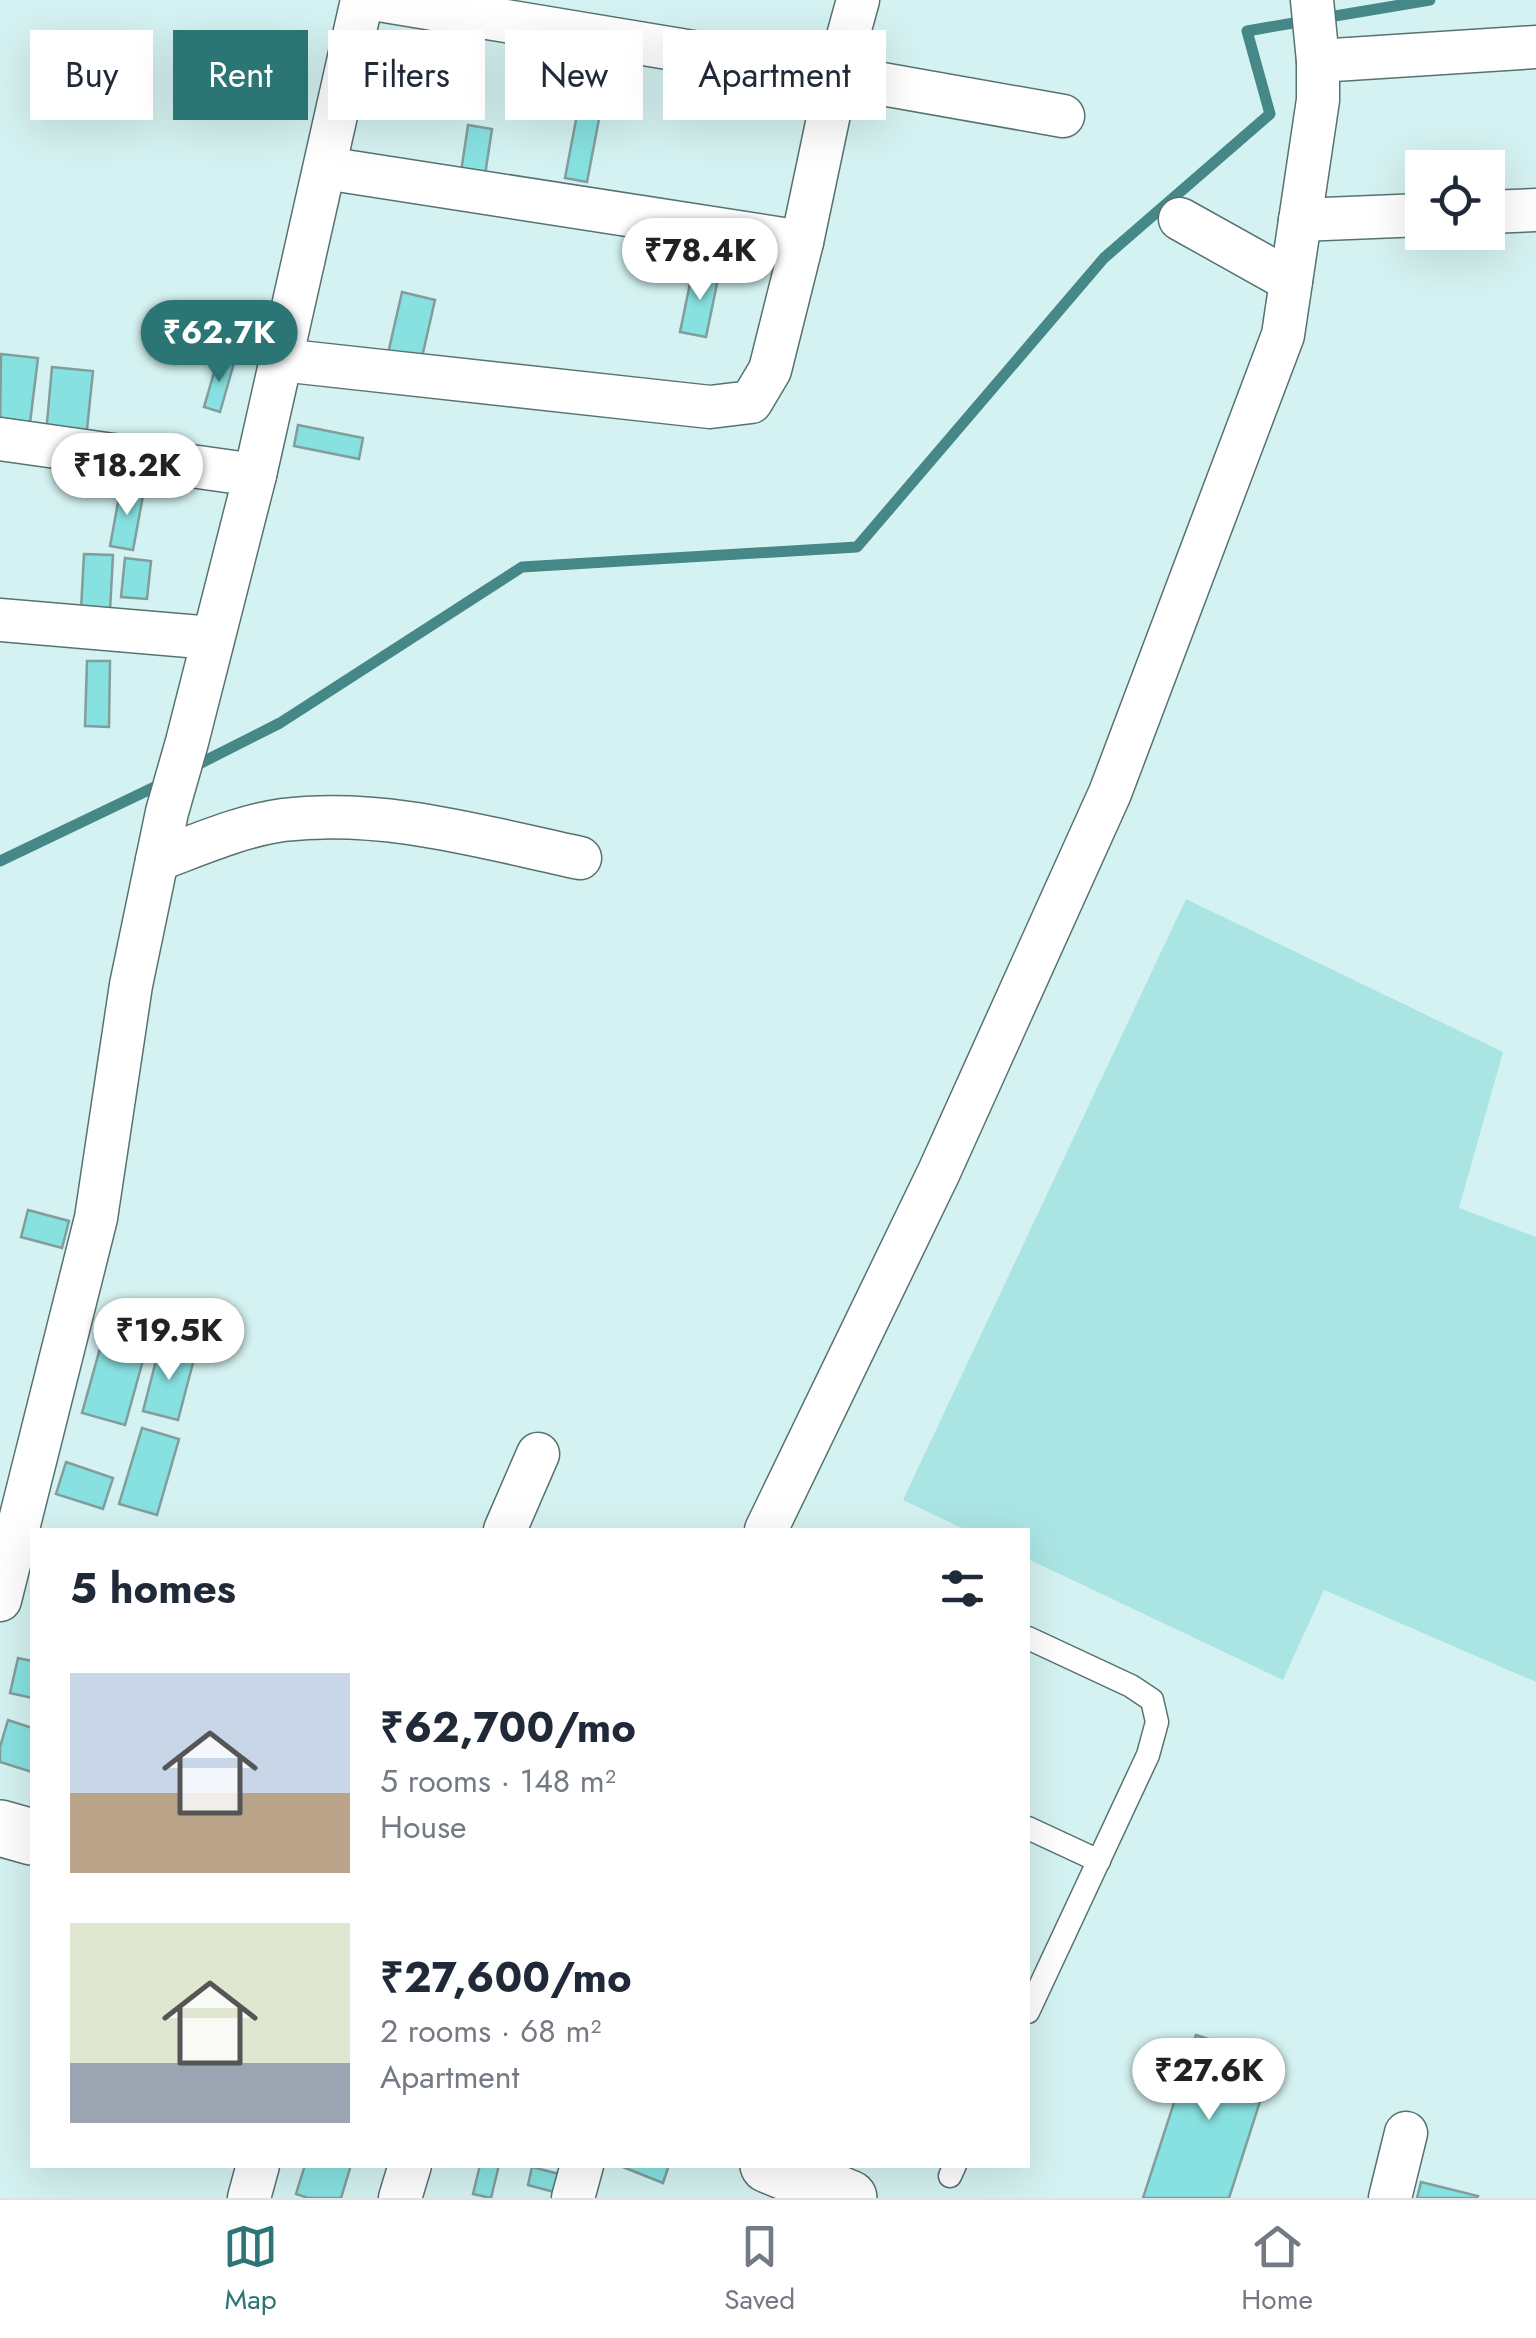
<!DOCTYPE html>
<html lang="en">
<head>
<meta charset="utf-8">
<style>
	body { margin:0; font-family:Jost,sans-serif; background:#f2f2f3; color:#1f2937; height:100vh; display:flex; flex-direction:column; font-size:38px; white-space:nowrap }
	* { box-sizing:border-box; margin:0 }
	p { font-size:32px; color:#747a83 }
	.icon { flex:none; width:55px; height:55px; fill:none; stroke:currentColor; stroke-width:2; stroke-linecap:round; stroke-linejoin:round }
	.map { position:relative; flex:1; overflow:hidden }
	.details { position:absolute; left:30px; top:1528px; width:1000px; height:640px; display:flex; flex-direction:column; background:#fff; border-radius:0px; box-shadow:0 10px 40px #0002 }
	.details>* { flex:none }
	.hud { position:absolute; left:30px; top:30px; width:1000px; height:90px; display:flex; gap:20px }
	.buttons { position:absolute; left:1405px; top:150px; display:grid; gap:20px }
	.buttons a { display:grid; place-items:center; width:100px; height:100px; border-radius:0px; background:#fff; box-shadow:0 10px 40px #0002; font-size:50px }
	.price { position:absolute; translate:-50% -85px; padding:0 22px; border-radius:35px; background:#fff; color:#222; font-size:32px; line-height:65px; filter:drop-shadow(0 2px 5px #0008) }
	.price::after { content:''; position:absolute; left:50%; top:60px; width:30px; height:22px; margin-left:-15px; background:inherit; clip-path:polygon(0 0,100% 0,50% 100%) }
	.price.active { background:#2b7575; color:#fff }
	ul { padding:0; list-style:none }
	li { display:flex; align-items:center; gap:30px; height:250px; padding:0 40px }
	li span { display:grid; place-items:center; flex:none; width:280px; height:200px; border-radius:0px; color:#555 }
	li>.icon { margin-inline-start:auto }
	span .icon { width:120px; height:120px; fill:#fffc; stroke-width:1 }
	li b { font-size:42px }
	h2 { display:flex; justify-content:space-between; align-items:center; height:120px; padding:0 40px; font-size:42px }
	.tag { padding:0 35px; border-radius:0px; background:#fff; box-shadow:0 10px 40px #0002; font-size:35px; line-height:90px }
	.tag.active { background:#2b7575; color:#fff }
	.tab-bar { display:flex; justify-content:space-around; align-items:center; height:140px; border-top:2px solid #e0e1e3; background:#fff; font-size:28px; color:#747a83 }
	.tab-bar a { display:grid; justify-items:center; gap:5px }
	.tab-bar .active { color:#2b7575 }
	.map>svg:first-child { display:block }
</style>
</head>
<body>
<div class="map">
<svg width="1536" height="2198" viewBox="0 0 1536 2198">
	<rect width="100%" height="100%" fill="#d4f2f1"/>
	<!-- green -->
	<path fill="#aae5e4" d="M 1186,899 L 1503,1052 L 1459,1208 L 1536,1237 L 1536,1682 L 1324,1590 L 1283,1680 L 1028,1559 L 1028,1530 L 966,1530 L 903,1500 Z"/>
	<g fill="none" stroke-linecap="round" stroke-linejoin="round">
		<!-- stream -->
		<g stroke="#458887" stroke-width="11">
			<path d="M 1323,18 L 1430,0"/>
			<path d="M 193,767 L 280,723 L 522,567 L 857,547 L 1104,258 L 1270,114 L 1247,31 L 1305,21"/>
			<path d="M 0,861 L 163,783"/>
		</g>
	</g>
	<!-- building -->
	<g fill="#87e1e0" stroke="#819d9c" stroke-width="2.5">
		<path d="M 585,72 L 607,77 L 587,182 L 565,178 Z"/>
		<path d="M 468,125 L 492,129 L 485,175 L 461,172 Z"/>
		<path d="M 693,269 L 719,274 L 706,337 L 680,332 Z"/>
		<path d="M 402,292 L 435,300 L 420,366 L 387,358 Z"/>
		<path d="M 1,354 L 38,358 L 29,431 L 0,427 Z"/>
		<path d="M 218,359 L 234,363 L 220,412 L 204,407 Z"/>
		<path d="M 52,367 L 93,371 L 85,449 L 45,445 Z"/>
		<path d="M 298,425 L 363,438 L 359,459 L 294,446 Z"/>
		<path d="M 121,486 L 144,490 L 133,550 L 110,546 Z"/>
		<path d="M 84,554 L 113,555 L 110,611 L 81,610 Z"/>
		<path d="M 125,558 L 151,561 L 147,599 L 121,597 Z"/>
		<path d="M 87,661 L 110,661 L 109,727 L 85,726 Z"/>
		<path d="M 28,1210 L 69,1221 L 62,1248 L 21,1237 Z"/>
		<path d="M 104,1334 L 147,1346 L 125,1425 L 82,1413 Z"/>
		<path d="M 160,1345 L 195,1355 L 178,1420 L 143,1411 Z"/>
		<path d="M 142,1428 L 179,1439 L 157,1515 L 119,1504 Z"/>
		<path d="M 66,1462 L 113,1478 L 103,1509 L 56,1494 Z"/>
		<path d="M 18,1658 L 32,1661 L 32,1698 L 10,1693 Z"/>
		<path d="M 8,1720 L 32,1728 L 32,1772 L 0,1762 L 0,1747 Z"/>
		<path d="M 1196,2035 L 1273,2061 L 1229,2198 L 1143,2198 Z"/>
		<path d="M 305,2165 L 351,2165 L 341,2198 L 308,2198 L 296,2194 Z"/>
		<path d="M 480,2165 L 499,2165 L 491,2198 L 473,2194 Z"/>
		<path d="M 618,2165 L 669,2165 L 663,2183 Z"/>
		<path d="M 532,2167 L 559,2174 L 554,2192 L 528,2185 Z"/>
		<path d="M 1421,2182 L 1478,2196 L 1477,2198 L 1417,2198 Z"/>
	</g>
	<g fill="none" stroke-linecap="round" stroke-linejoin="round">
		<!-- lane casing -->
		<g stroke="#577271" stroke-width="25">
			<g id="lane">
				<path d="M 1028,1638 L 1131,1686 L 1152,1700 L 1157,1722 L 1148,1755 L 1028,2012"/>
				<path d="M 1028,1828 L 1099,1861"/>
				<path d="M 950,2176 L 955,2165"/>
			</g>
		</g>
		<!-- street casing -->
		<g stroke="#577271" stroke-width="45">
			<g id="street">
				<path d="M 379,0 L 837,76 L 1063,116"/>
				<path d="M 1312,0 L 1318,61"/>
				<path d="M 325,168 L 802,242"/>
				<path d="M 1488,212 L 1536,210"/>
				<path d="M 1180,219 L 1291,281"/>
				<path d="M 1300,220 L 1422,215"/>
				<path d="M 281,360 L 710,407 L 751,402 L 770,370 L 802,242 L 837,76 L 858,0"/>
				<path d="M 0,439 L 255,475"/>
				<path d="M 0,620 L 212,638"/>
				<path d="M 157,860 C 198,845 240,826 283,820 C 384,808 482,837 580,858"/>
				<path d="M 505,1530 L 538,1454"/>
				<path d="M 766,1530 L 939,1172 L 1110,793 L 1283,335 L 1318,100 L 1318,61 L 1536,47"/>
				<path d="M 0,1600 L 96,1218 L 131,985 L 167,812 L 187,742 L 255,475 L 362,0"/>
				<path d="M 249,2198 L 258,2165"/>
				<path d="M 400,2198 L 410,2165"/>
				<path d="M 573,2198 L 582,2165"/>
				<path d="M 1390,2198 L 1406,2133"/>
			</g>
		</g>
		<!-- secondary casing -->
		<g stroke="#577271" stroke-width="58">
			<g id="secondary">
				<path d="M 0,1828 L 32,1837"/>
				<path d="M 768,2165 L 849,2198"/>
			</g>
		</g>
		<!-- lane -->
		<use href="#lane" stroke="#fff" stroke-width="22"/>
		<!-- street -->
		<use href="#street" stroke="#fff" stroke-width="42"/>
		<!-- secondary -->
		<use href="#secondary" stroke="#fff" stroke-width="55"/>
	</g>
</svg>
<div class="buttons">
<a><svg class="icon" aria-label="locate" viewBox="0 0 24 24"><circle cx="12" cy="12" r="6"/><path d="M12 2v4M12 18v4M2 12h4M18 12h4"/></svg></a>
</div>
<b class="price" style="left:700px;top:303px">₹78.4K</b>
<b class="price active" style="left:219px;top:385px">₹62.7K</b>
<b class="price" style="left:127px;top:518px">₹18.2K</b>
<b class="price" style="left:169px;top:1383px">₹19.5K</b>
<b class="price" style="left:1209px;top:2123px">₹27.6K</b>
<div class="hud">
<a class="tag">Buy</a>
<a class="tag active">Rent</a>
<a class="tag">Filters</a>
<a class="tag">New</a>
<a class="tag">Apartment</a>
</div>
<section class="details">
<h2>5 homes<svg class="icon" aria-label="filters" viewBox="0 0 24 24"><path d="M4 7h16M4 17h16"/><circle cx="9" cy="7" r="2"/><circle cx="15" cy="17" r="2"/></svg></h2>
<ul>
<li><span style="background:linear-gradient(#c9d6e8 60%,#b9a48a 0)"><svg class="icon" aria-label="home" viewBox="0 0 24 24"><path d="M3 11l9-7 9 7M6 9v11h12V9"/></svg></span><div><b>₹62,700/mo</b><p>5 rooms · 148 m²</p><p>House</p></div></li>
<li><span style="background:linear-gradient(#dfe7d0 70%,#9aa5b1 0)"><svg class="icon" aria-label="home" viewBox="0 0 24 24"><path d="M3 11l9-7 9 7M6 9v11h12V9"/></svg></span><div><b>₹27,600/mo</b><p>2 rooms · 68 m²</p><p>Apartment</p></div></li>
</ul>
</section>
</div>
<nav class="tab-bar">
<a class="active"><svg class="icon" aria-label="map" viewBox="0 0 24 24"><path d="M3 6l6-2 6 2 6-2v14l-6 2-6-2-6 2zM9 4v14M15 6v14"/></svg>Map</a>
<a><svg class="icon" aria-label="saved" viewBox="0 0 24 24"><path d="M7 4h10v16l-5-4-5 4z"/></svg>Saved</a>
<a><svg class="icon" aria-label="home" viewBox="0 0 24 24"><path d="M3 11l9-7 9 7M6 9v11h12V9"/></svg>Home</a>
</nav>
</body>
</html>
